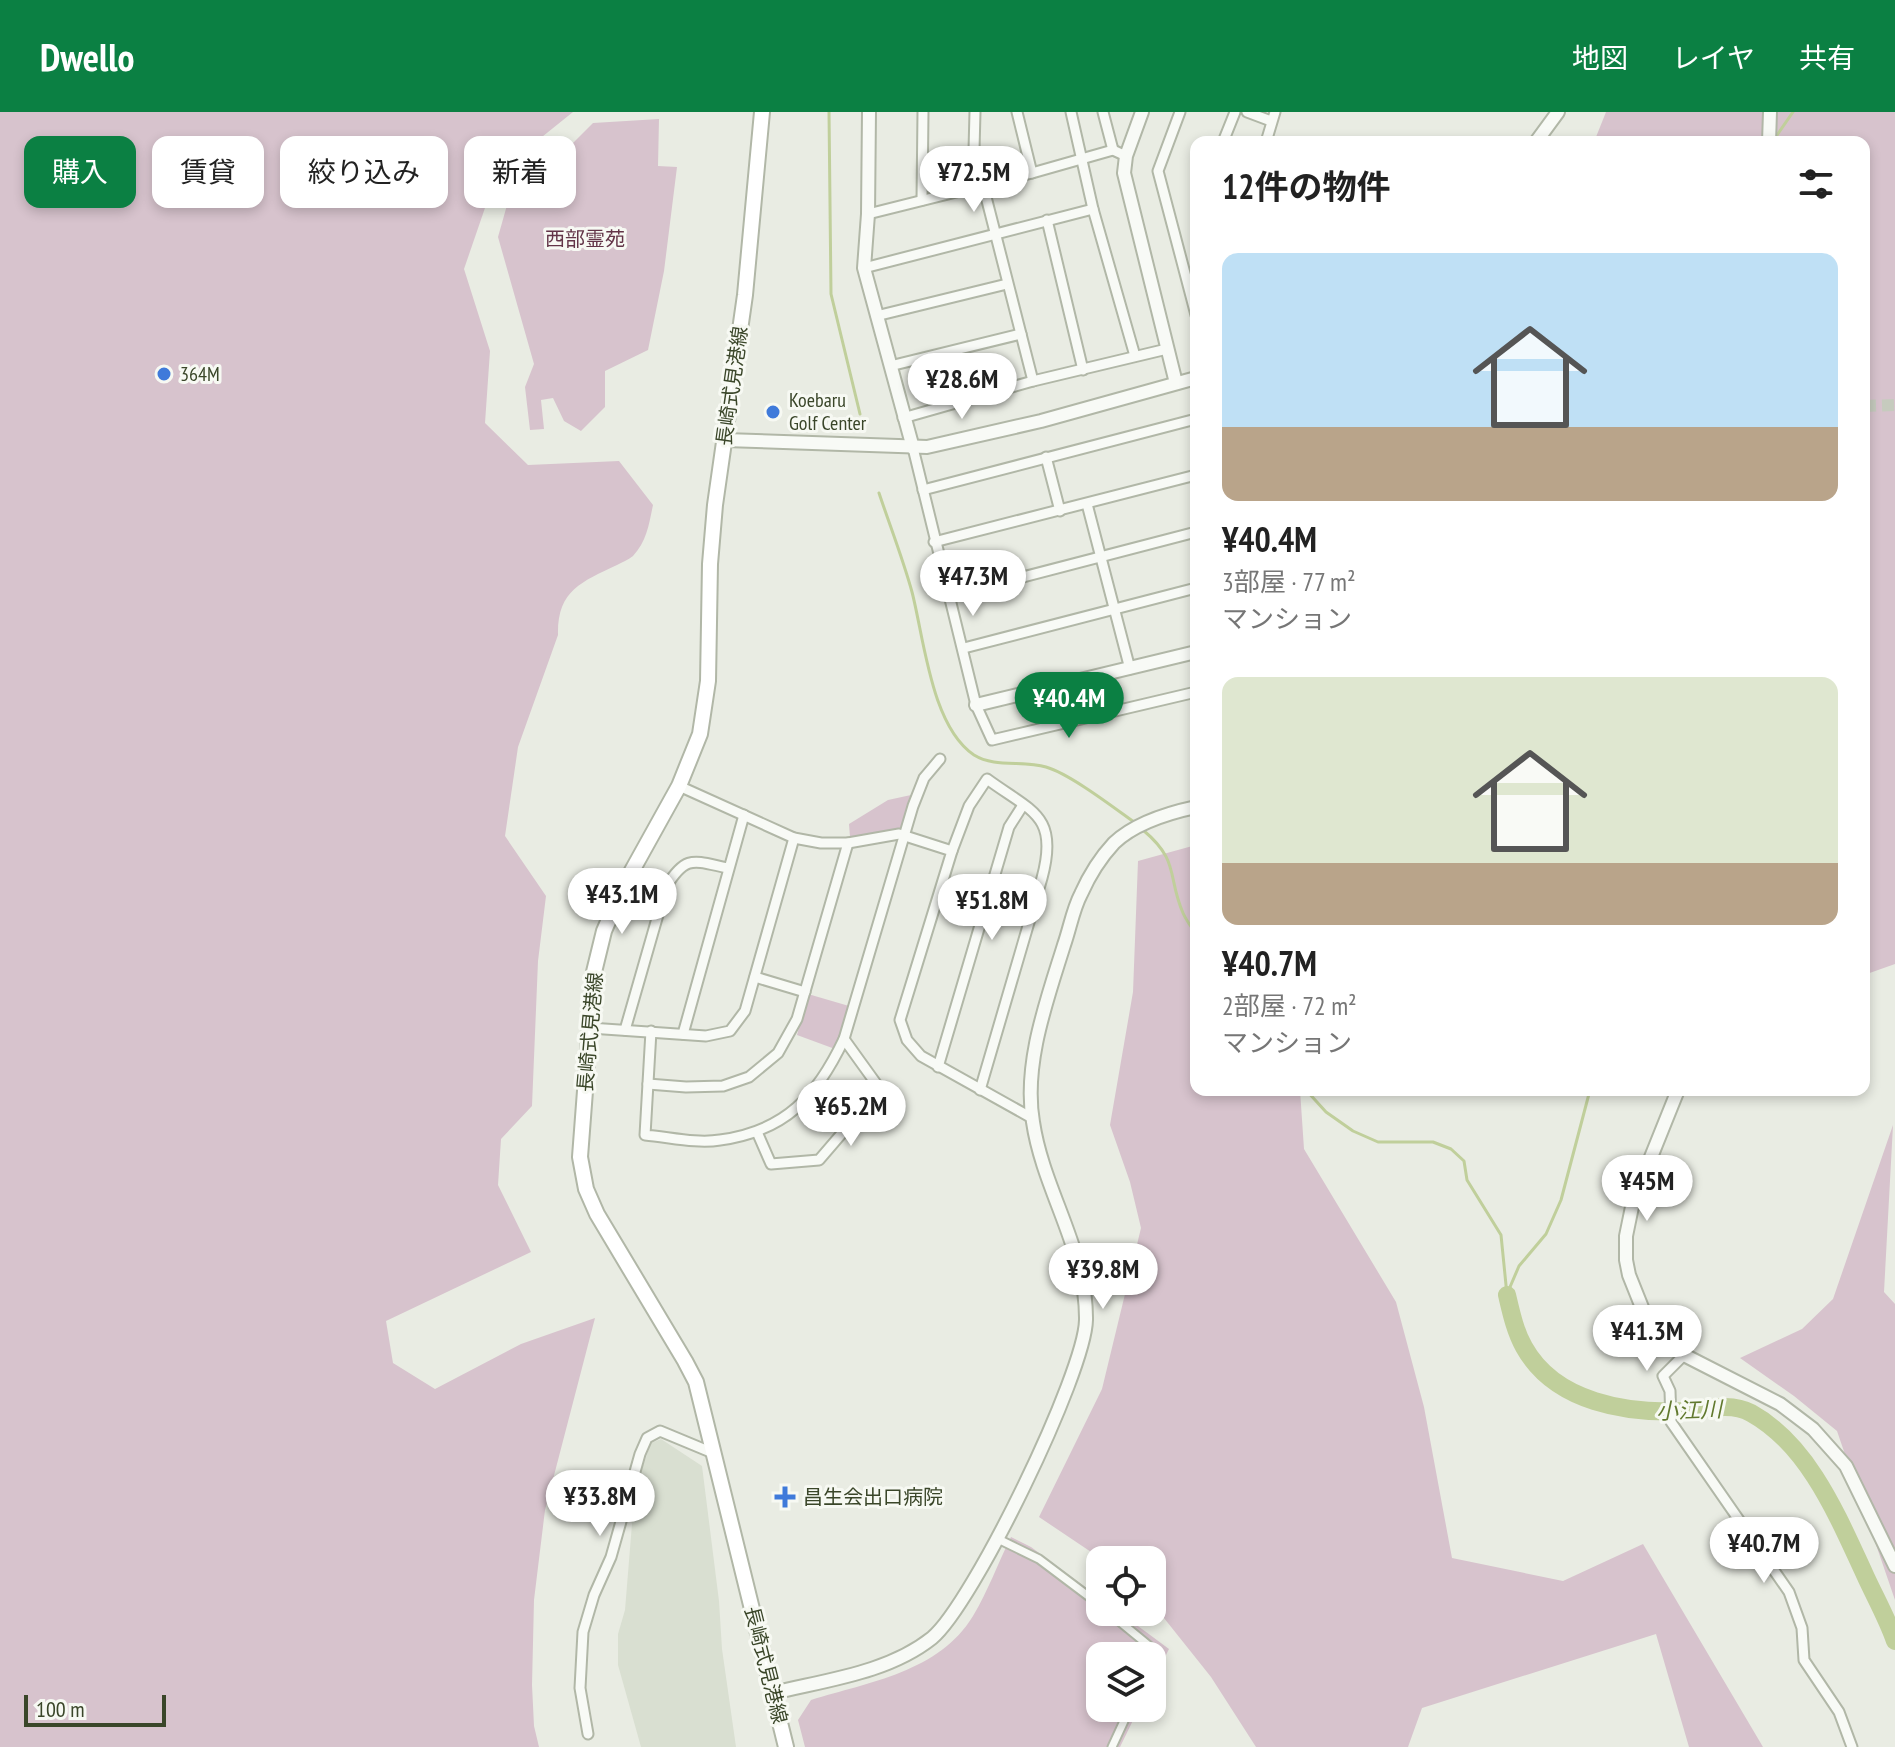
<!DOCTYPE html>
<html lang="ja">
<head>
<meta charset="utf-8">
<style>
	body { margin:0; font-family:"PT Sans Narrow","Noto Sans JP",sans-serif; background:#f2f2f2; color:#222; height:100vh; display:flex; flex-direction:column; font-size:30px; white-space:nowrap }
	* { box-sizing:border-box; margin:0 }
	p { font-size:26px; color:#767676 }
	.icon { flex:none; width:44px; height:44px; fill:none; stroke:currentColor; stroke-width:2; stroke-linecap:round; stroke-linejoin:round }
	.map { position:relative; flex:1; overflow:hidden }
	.side { position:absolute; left:1190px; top:24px; width:680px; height:960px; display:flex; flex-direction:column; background:#fff; border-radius:16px; box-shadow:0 4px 12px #0003 }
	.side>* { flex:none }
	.guide { position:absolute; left:24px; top:24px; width:760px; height:72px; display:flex; gap:16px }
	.buttons { position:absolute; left:1086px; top:1434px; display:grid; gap:16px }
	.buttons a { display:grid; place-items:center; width:80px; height:80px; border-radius:16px; background:#fff; box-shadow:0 4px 12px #0003; font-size:40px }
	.scale { position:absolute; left:24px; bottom:20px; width:142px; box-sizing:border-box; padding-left:8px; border:4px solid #3a4629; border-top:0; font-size:22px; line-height:28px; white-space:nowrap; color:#3a4629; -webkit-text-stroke:6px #f7f9f3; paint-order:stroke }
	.price { position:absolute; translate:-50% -68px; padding:0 18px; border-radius:28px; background:#fff; color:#222; font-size:26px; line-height:52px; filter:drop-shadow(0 2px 4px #0008) }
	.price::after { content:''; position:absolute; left:50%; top:48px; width:24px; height:18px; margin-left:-12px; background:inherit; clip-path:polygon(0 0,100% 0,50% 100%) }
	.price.selected { background:#0b8043; color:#fff }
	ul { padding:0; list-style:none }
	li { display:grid; align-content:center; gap:16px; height:424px; padding:0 32px }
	li span { display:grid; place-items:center; height:248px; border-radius:16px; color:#555 }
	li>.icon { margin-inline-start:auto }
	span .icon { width:144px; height:144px; fill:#fffc; stroke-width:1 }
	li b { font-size:34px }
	h2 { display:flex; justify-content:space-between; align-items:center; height:96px; padding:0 32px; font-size:34px }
	.pill { padding:0 28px; border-radius:16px; background:#fff; box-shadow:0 4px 12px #0003; font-size:28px; line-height:72px }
	.pill.selected { background:#0b8043; color:#fff }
	header { display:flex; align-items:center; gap:48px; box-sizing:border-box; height:112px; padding:0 40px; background:#0b8043; color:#fff }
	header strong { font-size:38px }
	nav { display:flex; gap:44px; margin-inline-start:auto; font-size:28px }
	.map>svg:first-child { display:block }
</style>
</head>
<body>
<header>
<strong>Dwello</strong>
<nav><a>地図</a><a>レイヤ</a><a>共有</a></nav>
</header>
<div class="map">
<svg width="1895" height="1635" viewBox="0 0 1895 1635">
	<rect width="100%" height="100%" fill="#e9ece3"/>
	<!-- built -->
	<path fill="#d9dfd1" d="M 661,1327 L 702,1354 L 719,1489 L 722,1537 L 736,1635 L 641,1635 L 618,1553 L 618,1522 L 625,1498 L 632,1412 L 628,1396 L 651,1331 Z"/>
	<!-- green -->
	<g fill="#d7c3cd">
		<path d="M 0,0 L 573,0 L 497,61 L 464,157 L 490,239 L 485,311 L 528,353 L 619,349 L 653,393 C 649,412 647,429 633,444 C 628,448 622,450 617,453 C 581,470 557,479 558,523 L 518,635 L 505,724 L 546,784 L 538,849 L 532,994 L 501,1027 L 498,1073 L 531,1140 L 386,1209 L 393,1251 L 435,1277 L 521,1232 L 595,1206 L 545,1398 L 534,1488 L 532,1573 L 534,1614 L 539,1635 L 0,1635 Z"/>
		<path d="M 1606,0 L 1895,0 L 1895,852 L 1864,863 L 1864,30 L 1594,30 Z"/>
		<path d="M 659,7 L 658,54 L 677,55 L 664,159 L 648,238 L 605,259 L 605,295 L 581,319 L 564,309 L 553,286 L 541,288 L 544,317 L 530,318 L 525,275 L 534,252 L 498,125 L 513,72 L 558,46 L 593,11 Z"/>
		<path d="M 911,683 L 900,717 L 850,725 L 849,712 L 888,688 Z"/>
		<path d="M 1196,733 L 1196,978 L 1300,978 L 1304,1037 L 1396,1190 L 1424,1295 L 1452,1446 L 1563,1469 L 1643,1432 L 1763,1635 L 1689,1635 L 1656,1522 L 1422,1596 L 1408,1635 L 1256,1635 L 1211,1565 L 1152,1491 L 1152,1448 L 1103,1448 L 1039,1405 L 1102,1277 L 1141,1116 L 1130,1070 L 1110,1013 L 1133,880 L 1138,749 Z"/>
		<path d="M 808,882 L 849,894 L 835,937 L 797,923 Z"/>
		<path d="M 1893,1013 L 1884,1180 L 1895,1192 L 1895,1488 L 1837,1319 L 1794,1284 L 1740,1246 L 1802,1217 L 1833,1187 Z"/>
		<path d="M 1011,1425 L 1031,1435 L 1100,1486 L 1100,1500 L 1119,1500 L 1169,1537 L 1152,1571 L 1152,1544 L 1100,1544 L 1100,1596 L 1139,1596 L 1120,1635 L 805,1635 L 798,1608 L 811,1588 C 869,1570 939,1560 973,1504 C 988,1479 998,1451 1011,1425 Z"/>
	</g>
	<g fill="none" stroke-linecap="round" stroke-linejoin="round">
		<!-- stream -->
		<g stroke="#c0cf9b" stroke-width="3">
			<path d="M 829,0 L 831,182 L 860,302"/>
			<path d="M 1775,26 L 1793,0"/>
			<path d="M 879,381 C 890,414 903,447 912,480 C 924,526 931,614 974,643 C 995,656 1023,648 1046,655 C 1070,662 1113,695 1134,710"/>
			<path d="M 1143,718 C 1180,749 1167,764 1183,801 C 1186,808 1192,816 1196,822"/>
			<path d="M 1306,978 L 1326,1000 L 1353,1019 L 1378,1030 L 1433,1030 L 1451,1037 L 1464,1049 L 1467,1068 L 1501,1123 L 1507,1183"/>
			<path d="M 1507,1182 L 1519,1154 L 1546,1122 L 1561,1088 L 1590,978"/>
		</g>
		<!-- river -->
		<path stroke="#c0cf9b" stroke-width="18" d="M 1507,1183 C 1511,1200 1515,1219 1524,1235 C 1555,1291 1628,1302 1685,1299 C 1706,1297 1731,1290 1751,1301 C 1809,1333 1838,1405 1865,1463 C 1875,1485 1887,1506 1895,1529"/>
		<!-- tertiary-tunnel -->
		<path stroke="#c6cbbe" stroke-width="12" stroke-dasharray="12 6" stroke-linecap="butt" d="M 1864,294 L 1895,293"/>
		<!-- pedestrian casing -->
		<g stroke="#b1b7a7" stroke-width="11">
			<g id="pedestrian">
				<path d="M 996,1426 L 1039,1447 L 1100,1493"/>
				<path d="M 1108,1500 L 1153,1537 L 1152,1550"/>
				<path d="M 1112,1635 L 1130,1596"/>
			</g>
		</g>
		<!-- minor casing -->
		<g stroke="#b1b7a7" stroke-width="13">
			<g id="minor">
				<path d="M 1017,0 L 1032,61"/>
				<path d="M 1071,0 L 1093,97 L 1135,244"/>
				<path d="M 1103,0 L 1113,38"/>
				<path d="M 1180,0 L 1158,59 L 1196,203"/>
				<path d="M 1247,0 L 1271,9"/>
				<path d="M 1223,30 L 1235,0"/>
				<path d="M 1266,30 L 1275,0"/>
				<path d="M 983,73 L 1033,269"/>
				<path d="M 973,76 L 975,0"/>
				<path d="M 922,88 L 923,0"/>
				<path d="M 868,102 L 1032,61 L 1113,38 L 1126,44"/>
				<path d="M 1047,108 L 1083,258"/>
				<path d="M 864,156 L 1093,97"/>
				<path d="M 876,204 L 1007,172"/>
				<path d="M 890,254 L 1021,222"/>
				<path d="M 903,306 L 1033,269 L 1167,237"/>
				<path d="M 913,336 L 976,593 L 992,628 L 1196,580"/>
				<path d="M 1046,345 L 1060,399"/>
				<path d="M 923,378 L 1196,307"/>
				<path d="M 1087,392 L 1130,557"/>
				<path d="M 934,430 L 1196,363"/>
				<path d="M 950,484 L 1196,420"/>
				<path d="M 964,536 L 1196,476"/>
				<path d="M 679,674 L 794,726 L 821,731 L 848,731 L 899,722 L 952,739 L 900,908 L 907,928 L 921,944 L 1032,1006"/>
				<path d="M 952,739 L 969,694 L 987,667 C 1032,700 1059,703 1042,766 L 980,978"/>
				<path d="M 755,865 L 805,880"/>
				<path d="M 590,916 L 706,924 L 730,919 L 745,899 L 794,726"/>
				<path d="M 625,918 L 666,775 C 686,742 694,749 728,756"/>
				<path d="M 651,919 L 645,1023 C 669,1025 697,1032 720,1028 C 786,1019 817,984 844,927 L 913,694 L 924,666 L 940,647"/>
				<path d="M 683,922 L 744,703"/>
				<path d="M 938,955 L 1009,715 L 1023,693"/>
				<path d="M 648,972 L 686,975 L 723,974 L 749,965 L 778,941 L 797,907 L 848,731"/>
				<path d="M 757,1020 L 771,1052 L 819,1048 L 880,977 L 844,927"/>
				<path d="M 1684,1243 L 1663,1264 L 1670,1279 L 1671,1310 L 1789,1480 L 1802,1516 L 1804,1548 L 1839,1600 L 1852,1635"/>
				<path d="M 588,1622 L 580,1576 L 583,1520 L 594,1483 L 611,1445 L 640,1342 L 647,1326 L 660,1319 L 713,1341"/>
			</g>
		</g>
		<!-- tertiary casing -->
		<g stroke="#b1b7a7" stroke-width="16">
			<g id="tertiary">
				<path d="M 869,0 L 868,102 L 864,156 L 913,336"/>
				<path d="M 1142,0 L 1126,44 L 1124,61 L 1176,271"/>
				<path d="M 1536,30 L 1558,0"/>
				<path d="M 1769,30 L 1770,0"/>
				<path d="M 725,328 L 927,335 L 1041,309 L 1196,266"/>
				<path d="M 976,593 L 1196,540"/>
				<path d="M 1678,978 L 1633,1090 L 1626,1124 L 1626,1148 L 1629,1163 L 1645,1203 L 1668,1231 L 1684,1243 L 1780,1292 L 1813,1317 L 1846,1354 L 1895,1454"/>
				<path d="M 773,1581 C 826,1568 888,1561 932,1526 C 973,1492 1085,1261 1086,1208 C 1087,1138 1043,1078 1033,1010 C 1023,952 1047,888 1064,833 C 1070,816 1073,797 1081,782 C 1089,764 1101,745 1114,731 C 1135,711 1168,701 1196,695"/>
			</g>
		</g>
		<!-- secondary casing -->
		<g stroke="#b1b7a7" stroke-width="18">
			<path id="secondary" d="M 762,0 L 745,183 L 715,393 L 710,452 L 708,569 L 700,622 L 679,674 L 623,775 L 604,819 L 594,860 L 580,1045 L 586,1077 L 597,1102 L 685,1249 L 696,1270 L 786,1635"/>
		</g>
		<!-- pedestrian -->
		<use href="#pedestrian" stroke="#f8faf6" stroke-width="7"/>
		<!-- minor -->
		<use href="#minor" stroke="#f8faf6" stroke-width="9"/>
		<!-- tertiary -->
		<use href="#tertiary" stroke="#f8faf6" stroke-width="12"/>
		<!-- secondary -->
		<use href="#secondary" stroke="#fff" stroke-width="14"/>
	</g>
	<!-- markers -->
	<g fill="#3f7ada" stroke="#f7f9f3" stroke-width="3">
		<circle cx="164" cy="262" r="8"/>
		<circle cx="773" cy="300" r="8"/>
		<path d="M781 1373h8v8h8v8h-8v8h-8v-8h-8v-8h8z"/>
	</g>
	<g text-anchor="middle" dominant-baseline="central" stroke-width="6" stroke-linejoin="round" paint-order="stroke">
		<!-- park labels -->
		<g font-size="20" fill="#633548" stroke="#f7f9f3">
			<text x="585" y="127">西部霊苑</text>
		</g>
		<!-- poi labels -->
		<g font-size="20" fill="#3a4629" stroke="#f7f9f3" text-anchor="start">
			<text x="180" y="262">364M</text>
			<text x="789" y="288">Koebaru<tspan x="789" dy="23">Golf Center</tspan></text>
			<text x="803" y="1385">昌生会出口病院</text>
		</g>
		<!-- street labels -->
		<g font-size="20" fill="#3a4629" stroke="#f7f9f3">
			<text transform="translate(732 274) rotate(-82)">長崎式見港線</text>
			<text transform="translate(590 920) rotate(-85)">長崎式見港線</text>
			<text transform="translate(766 1553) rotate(76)">長崎式見港線</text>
		</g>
		<!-- water labels -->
		<g font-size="22" font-style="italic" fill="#61792e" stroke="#f7f9f3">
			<text transform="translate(1689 1298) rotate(-2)">小江川</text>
		</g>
	</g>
</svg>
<div class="buttons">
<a><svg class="icon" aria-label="locate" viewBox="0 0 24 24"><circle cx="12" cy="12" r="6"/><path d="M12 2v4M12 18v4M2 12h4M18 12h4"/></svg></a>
<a><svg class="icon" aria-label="layers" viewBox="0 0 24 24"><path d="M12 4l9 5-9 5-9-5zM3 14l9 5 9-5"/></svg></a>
</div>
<div class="scale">100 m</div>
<b class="price" style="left:974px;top:102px">¥72.5M</b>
<b class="price" style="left:962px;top:309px">¥28.6M</b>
<b class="price" style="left:973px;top:506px">¥47.3M</b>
<b class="price selected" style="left:1069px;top:628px">¥40.4M</b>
<b class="price" style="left:622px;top:824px">¥43.1M</b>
<b class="price" style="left:992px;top:830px">¥51.8M</b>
<b class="price" style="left:851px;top:1036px">¥65.2M</b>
<b class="price" style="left:1647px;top:1111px">¥45M</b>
<b class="price" style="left:1103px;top:1199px">¥39.8M</b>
<b class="price" style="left:1647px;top:1261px">¥41.3M</b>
<b class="price" style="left:600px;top:1426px">¥33.8M</b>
<b class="price" style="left:1764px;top:1473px">¥40.7M</b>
<div class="guide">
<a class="pill selected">購入</a>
<a class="pill">賃貸</a>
<a class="pill">絞り込み</a>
<a class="pill">新着</a>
</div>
<section class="side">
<h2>12件の物件<svg class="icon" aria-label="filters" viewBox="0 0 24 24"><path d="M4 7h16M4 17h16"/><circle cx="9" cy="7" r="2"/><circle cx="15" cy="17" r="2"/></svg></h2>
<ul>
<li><span style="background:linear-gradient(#bfe0f5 70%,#b9a48a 0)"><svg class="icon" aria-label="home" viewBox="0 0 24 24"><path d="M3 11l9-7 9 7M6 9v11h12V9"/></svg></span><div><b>¥40.4M</b><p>3部屋 · 77 m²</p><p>マンション</p></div></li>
<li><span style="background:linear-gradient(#dfe7d0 75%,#b9a48a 0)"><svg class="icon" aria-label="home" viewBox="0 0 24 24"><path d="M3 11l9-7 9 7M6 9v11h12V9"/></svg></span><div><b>¥40.7M</b><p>2部屋 · 72 m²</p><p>マンション</p></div></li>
</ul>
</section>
</div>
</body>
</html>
